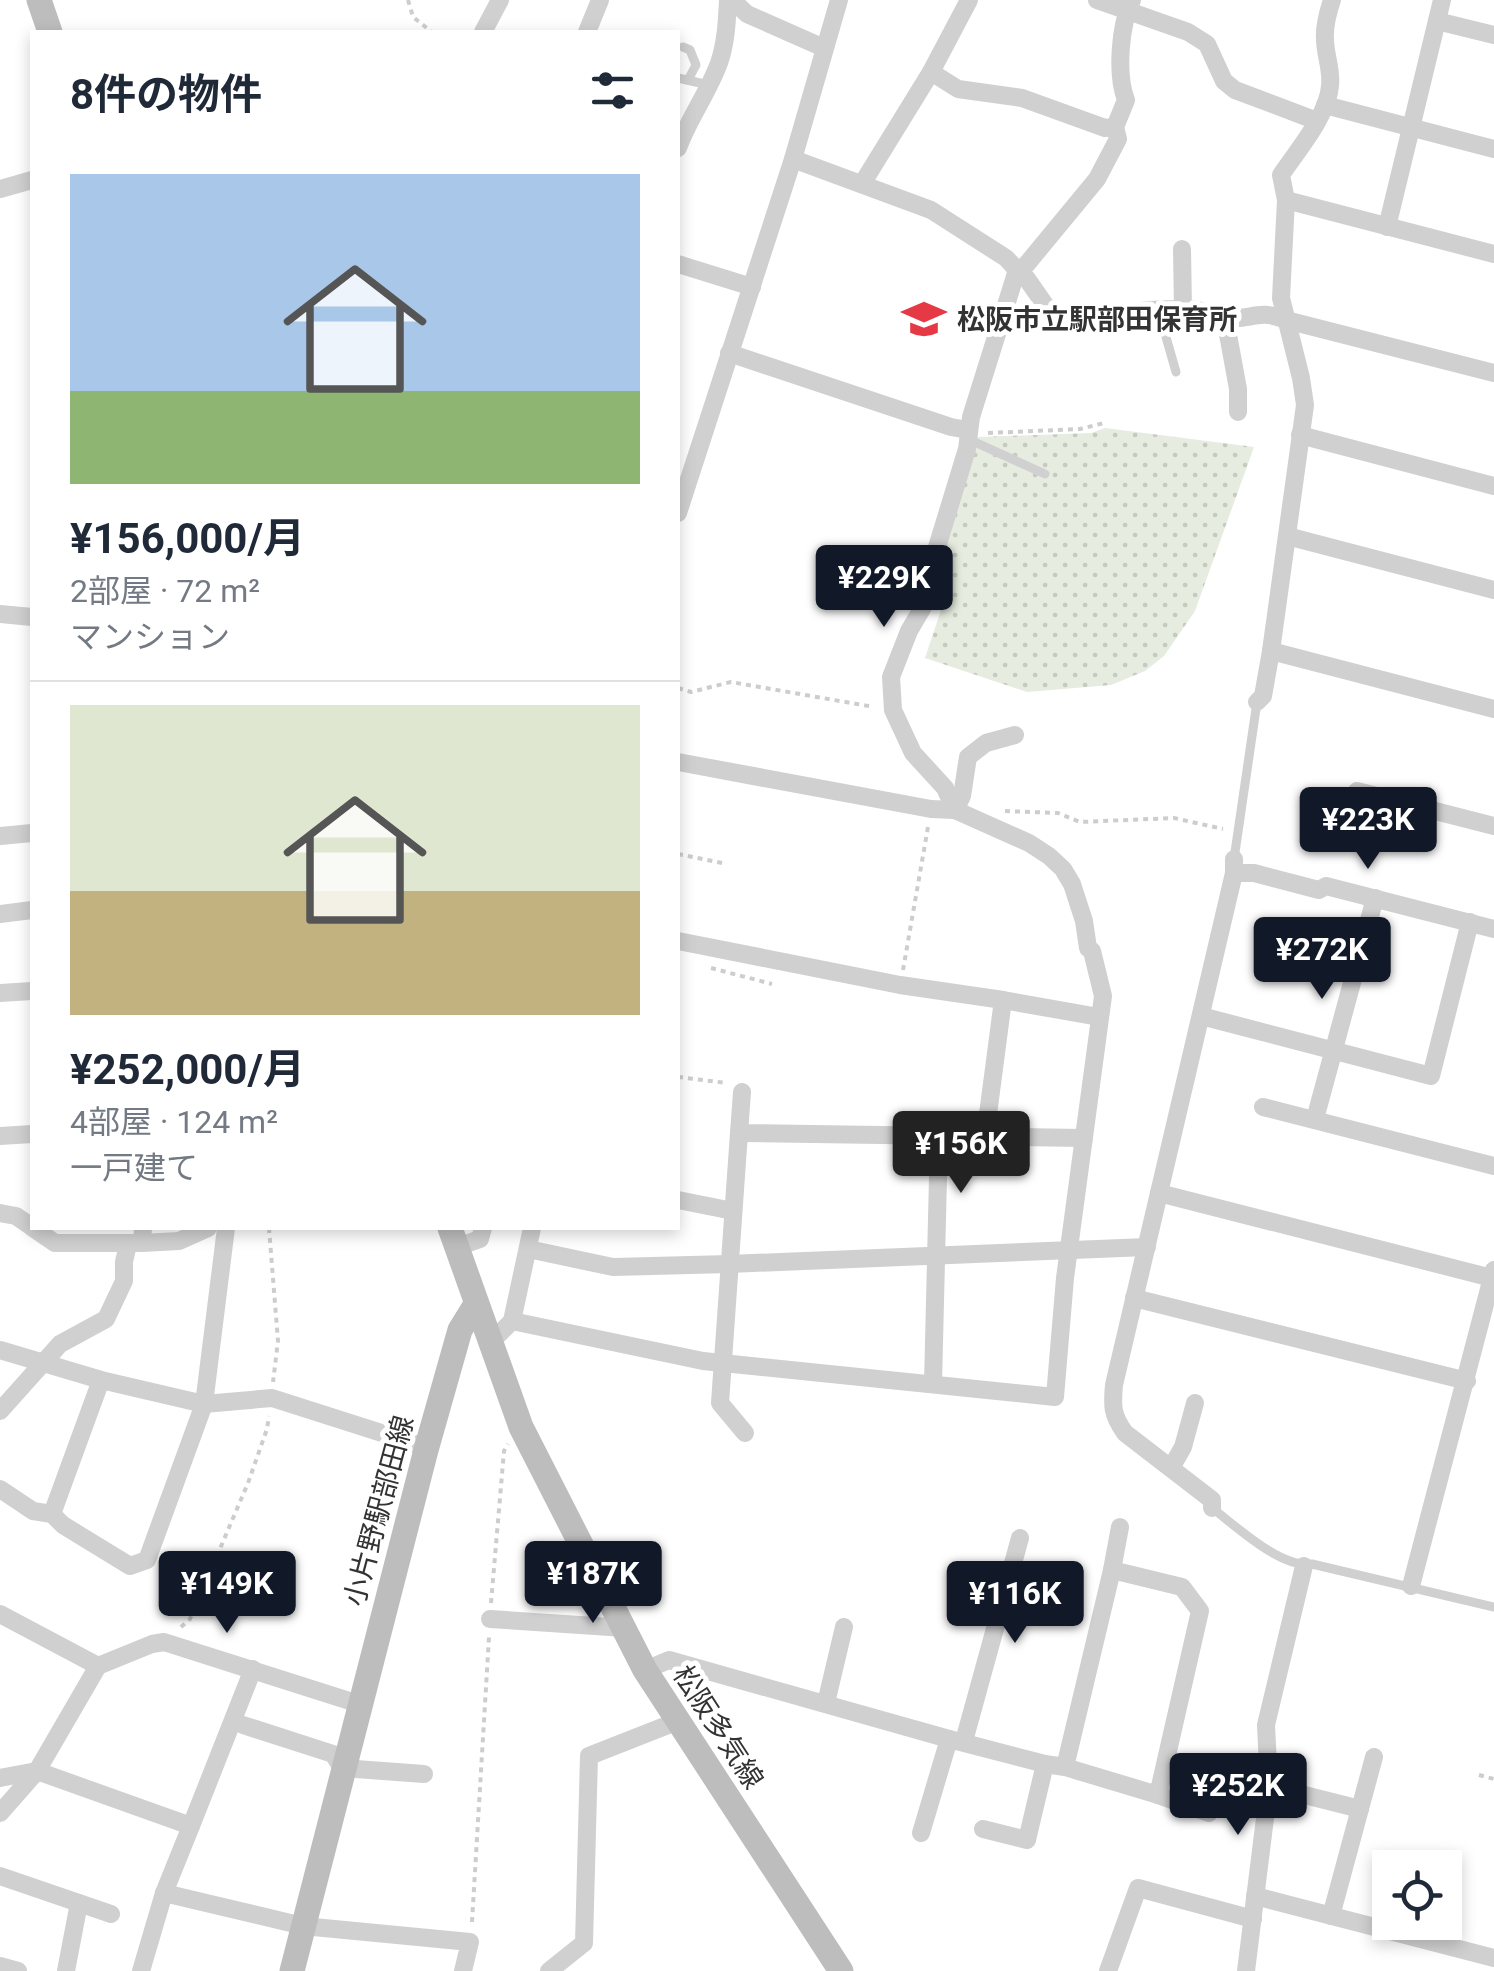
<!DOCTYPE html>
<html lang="ja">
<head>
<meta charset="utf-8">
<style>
	body { margin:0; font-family:Roboto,"Noto Sans JP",sans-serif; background:#f6f6f7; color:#1f2937; height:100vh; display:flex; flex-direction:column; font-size:38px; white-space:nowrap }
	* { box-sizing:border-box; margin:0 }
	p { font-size:32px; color:#747a83 }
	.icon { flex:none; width:55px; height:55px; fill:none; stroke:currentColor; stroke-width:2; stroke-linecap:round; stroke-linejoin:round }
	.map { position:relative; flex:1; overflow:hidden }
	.drawer { position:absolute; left:30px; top:30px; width:650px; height:1200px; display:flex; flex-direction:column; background:#fff; border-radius:0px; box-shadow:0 5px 15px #0003 }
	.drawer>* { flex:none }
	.buttons { position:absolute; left:1372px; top:1850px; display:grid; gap:20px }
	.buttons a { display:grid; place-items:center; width:90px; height:90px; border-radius:0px; background:#fff; box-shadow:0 5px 15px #0003; font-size:50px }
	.price { position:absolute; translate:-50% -85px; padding:0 22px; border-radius:10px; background:#111827; color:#fff; font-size:32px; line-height:65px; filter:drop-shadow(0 2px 5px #0008) }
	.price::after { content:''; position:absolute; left:50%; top:60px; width:30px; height:22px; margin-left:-15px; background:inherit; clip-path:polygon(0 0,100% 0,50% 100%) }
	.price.selected { background:#222; color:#fff }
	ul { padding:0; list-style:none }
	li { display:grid; align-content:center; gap:20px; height:530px; padding:0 40px }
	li+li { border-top:2px solid #e0e1e3 }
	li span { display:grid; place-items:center; height:310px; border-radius:0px; color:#555 }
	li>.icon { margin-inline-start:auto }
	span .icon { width:180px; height:180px; fill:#fffc; stroke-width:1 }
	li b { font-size:42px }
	h2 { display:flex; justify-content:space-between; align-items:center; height:120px; padding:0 40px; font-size:42px }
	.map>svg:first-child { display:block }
</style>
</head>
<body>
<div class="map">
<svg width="1494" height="1971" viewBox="0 0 1494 1971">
	<defs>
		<pattern id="park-dots" width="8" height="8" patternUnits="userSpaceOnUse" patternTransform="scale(2.5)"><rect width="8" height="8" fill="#e6ecdf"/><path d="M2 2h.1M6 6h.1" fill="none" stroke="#c6cbc0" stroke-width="1.8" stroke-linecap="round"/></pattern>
	</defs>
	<rect width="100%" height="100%" fill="#fff"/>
	<!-- park -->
	<path fill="url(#park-dots)" d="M 1105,428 L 1254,447 L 1195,611 L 1164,656 L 1145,671 L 1111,685 L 1027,692 L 925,658 L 945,598 L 930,589 L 972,448 L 978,437 L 1091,433 Z"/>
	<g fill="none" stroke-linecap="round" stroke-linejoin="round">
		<!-- path -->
		<g stroke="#cdcdcd" stroke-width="4" stroke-dasharray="5 5" stroke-linecap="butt">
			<path d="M 408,0 L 413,17 L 432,32"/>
			<path d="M 988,433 L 1080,429 L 1104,423"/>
			<path d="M 678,688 L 691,692 L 731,682 L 874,707"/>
			<path d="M 1005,811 L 1058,813 L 1080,822 L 1174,818 L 1223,829"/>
			<path d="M 678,854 L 727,864"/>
			<path d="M 711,968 L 772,984"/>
			<path d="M 903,970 L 928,827"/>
			<path d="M 678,1077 L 727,1083"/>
			<path d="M 269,1228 L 278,1341 L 273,1382"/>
			<path d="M 491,1603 L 504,1451 L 508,1444"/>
			<path d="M 181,1627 L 190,1619 L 248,1483 L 267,1429 L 269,1416"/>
			<path d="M 1479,1775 L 1494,1779"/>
			<path d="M 472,1922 L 489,1637"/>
		</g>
		<!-- service -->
		<g stroke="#d0d0d0" stroke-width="9">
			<path d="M 683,47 L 690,50 L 696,65 L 688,80"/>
			<path d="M 678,78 L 709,85"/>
			<path d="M 1115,321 L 1129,325 L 1162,323 L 1176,372"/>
			<path d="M 968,439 L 1045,474"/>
			<path d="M 1234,859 L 1257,702"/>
			<path d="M 1212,1508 C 1236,1526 1281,1569 1312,1564 L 1494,1607"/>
		</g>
		<!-- minor -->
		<g stroke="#d0d0d0" stroke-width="18">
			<path d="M 732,0 L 747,14 L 824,48"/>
			<path d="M 1097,0 L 1188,32 L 1207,44 L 1224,81 L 1235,90 L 1317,121"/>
			<path d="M 1132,0 C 1120,25 1116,74 1126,100 L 1115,127 L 1118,139 L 1097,179 L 1026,265 L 1017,270 L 1027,279 L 1050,312 C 1079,323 1096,320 1126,313 C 1145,309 1168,309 1188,309 C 1203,309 1213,317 1225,318 C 1250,321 1258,308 1286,320 L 1494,373"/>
			<path d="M 1437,21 L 1494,35"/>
			<path d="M 483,32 L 500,0"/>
			<path d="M 587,32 L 600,0"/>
			<path d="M 931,72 L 958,89 L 1022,98 L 1105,128 L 1115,127"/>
			<path d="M 1325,105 L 1494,149"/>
			<path d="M 678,148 C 689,118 708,93 719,63 C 726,43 727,21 728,0"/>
			<path d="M 793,159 L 931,210 L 1006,258 L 1017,270 L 971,417 L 967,449 L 934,557 L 923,607 L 909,631 L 891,677 L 893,710 L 913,753 L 945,788 L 955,810"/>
			<path d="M 862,184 L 931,72 L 969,0"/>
			<path d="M 0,189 L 32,180"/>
			<path d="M 1286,200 L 1494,254"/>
			<path d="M 1387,227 L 1442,0"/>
			<path d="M 1182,249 L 1183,309"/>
			<path d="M 678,264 L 752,287"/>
			<path d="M 1225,318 L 1238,389 L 1238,412"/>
			<path d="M 729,353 L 951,427 L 968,430"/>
			<path d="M 1300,435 L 1494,486"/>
			<path d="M 678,513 L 793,159 L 839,0"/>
			<path d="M 1287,536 L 1494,590"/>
			<path d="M 0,614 L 32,617"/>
			<path d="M 1271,651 L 1494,709"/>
			<path d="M 1257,702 L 1263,696 L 1271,651 L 1305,405 L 1301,378 L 1281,298 L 1286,200 L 1281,175 C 1297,151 1328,115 1330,86 C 1332,69 1325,55 1325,39 C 1324,26 1328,12 1332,0"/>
			<path d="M 1357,791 L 1494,826"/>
			<path d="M 955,810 L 962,796 L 968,757 L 986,743 L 1015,735"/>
			<path d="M 0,836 L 32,833"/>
			<path d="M 1234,873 L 1254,873 L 1319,890 L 1326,886 L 1494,929"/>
			<path d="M 0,914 L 32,910"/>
			<path d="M 678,941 L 900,985 L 1003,1000"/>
			<path d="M 0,993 L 32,991"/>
			<path d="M 1201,1016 L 1431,1076 L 1470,922"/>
			<path d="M 742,1092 L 739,1133 L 1084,1138"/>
			<path d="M 1263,1107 L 1494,1166"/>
			<path d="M 1315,1119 L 1375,898"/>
			<path d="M 739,1133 L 720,1403 L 745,1433"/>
			<path d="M 0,1136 L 32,1134"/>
			<path d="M 985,1137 L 1003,1000 L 1099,1017"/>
			<path d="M 1159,1193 L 1492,1278"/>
			<path d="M 678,1200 L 733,1211"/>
			<path d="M 0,1213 L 16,1216 L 32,1227"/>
			<path d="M 33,1228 L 55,1243 L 142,1243 L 143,1228"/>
			<path d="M 142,1243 L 179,1241 L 208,1228"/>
			<path d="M 457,1247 L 480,1239 L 483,1228"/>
			<path d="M 528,1249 L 613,1267 L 729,1264 L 1147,1247"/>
			<path d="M 1134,1298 L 1467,1381"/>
			<path d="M 512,1321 L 703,1361 L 1055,1397 L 1065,1278 L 1103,996 L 1092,951 L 1088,948 L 1084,921 L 1072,884 L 1063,869 L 1049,856 L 1029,843 L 955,810 L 931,809 L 678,762"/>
			<path d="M 492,1341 L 512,1321 L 532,1228"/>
			<path d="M 0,1350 L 101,1380 L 204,1404 L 272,1398 L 413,1443 L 426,1450"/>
			<path d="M 933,1384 L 939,1136"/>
			<path d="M 0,1411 L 60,1344 L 106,1319 L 124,1281 L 124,1262 L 128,1244"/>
			<path d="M 1171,1468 L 1183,1447 L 1195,1403"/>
			<path d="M 0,1489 L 33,1511 L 52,1514 L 63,1525 L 130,1566 L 147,1560 L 204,1404 L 226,1228"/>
			<path d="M 1212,1508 L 1212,1500 L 1125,1433 C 1112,1415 1112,1406 1114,1385 L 1234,873 L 1234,859"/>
			<path d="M 52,1514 L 101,1380"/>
			<path d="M 1112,1570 L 1120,1527"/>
			<path d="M 1411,1586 L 1494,1270"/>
			<path d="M 0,1614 L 98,1666"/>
			<path d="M 490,1619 L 625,1628"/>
			<path d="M 645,1670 L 669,1660 L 949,1739 L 1045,1764 L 1065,1767 L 1158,1795 L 1200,1611 L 1182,1587 L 1112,1570 L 1065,1767"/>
			<path d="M 826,1703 L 844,1627"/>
			<path d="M 243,1725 L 333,1754 L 342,1768 L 424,1774"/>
			<path d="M 964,1741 L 1020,1538"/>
			<path d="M 0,1778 L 37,1771"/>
			<path d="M 1269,1786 L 1360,1809"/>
			<path d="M 1158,1795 L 1209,1813"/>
			<path d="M 0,1813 L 37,1771"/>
			<path d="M 191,1826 L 253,1669"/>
			<path d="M 983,1829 L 1027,1840 L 1045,1764"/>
			<path d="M 921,1833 L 949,1739"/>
			<path d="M 0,1876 L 111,1914"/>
			<path d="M 164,1893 L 303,1926 L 470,1942 L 463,1971"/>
			<path d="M 1255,1896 L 1494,1958"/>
			<path d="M 1331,1916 L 1374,1757"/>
			<path d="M 0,1966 L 18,1971"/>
			<path d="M 66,1971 L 79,1903"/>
			<path d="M 141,1971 L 164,1893 L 191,1826 L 37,1771 L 98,1666 L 152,1644 L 164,1642 L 359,1704"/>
			<path d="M 549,1971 L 584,1943 L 589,1756 L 678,1721"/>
			<path d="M 1108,1971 L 1138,1888 L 1253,1919"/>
			<path d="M 1246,1971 L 1269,1786 L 1266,1725 L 1304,1566"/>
		</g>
		<!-- secondary -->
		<g stroke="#bdbdbd" stroke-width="25">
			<path d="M 39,0 L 50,32"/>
			<path d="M 450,1228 L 521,1427 L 645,1670 L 841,1971"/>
			<path d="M 292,1971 L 426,1450 L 460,1330 L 476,1304"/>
		</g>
	</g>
	<!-- icons -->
	<defs>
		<g id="school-bare" transform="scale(3.45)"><path d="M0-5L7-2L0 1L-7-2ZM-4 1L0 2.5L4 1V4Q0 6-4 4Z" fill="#e63946" stroke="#fff" stroke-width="2.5" paint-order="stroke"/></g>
	</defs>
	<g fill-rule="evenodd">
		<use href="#school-bare" x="924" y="319"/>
	</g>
	<g text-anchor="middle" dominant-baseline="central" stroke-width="10" stroke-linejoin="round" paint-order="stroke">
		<!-- poi labels -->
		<g font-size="28" font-weight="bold" fill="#333" stroke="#fff" text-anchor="start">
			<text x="957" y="319">松阪市立駅部田保育所</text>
		</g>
		<!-- street labels -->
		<g font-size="28" fill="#333" stroke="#fff">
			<text transform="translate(379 1511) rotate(-75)">小片野駅部田線</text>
			<text transform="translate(718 1727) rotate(57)">松阪多気線</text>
		</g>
	</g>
</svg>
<div class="buttons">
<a><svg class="icon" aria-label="locate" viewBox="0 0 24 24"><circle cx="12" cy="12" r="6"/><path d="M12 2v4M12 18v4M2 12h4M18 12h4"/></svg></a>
</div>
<b class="price" style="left:884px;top:630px">¥229K</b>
<b class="price" style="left:1368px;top:872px">¥223K</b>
<b class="price" style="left:1322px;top:1002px">¥272K</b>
<b class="price selected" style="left:961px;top:1196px">¥156K</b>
<b class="price" style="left:593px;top:1626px">¥187K</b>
<b class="price" style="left:227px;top:1636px">¥149K</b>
<b class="price" style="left:1015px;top:1646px">¥116K</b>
<b class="price" style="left:1238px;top:1838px">¥252K</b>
<section class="drawer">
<h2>8件の物件<svg class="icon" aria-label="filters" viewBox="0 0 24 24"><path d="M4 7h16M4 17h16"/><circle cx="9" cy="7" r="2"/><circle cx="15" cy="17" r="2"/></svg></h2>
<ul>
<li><span style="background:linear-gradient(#a9c7e8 70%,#8fb573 0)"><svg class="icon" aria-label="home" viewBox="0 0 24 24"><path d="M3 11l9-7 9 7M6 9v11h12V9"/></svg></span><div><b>¥156,000/月</b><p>2部屋 · 72 m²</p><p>マンション</p></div></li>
<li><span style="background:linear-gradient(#dfe7d0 60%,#c2b280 0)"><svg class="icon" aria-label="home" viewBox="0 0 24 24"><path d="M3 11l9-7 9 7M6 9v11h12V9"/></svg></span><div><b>¥252,000/月</b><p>4部屋 · 124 m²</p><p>一戸建て</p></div></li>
</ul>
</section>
</div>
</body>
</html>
